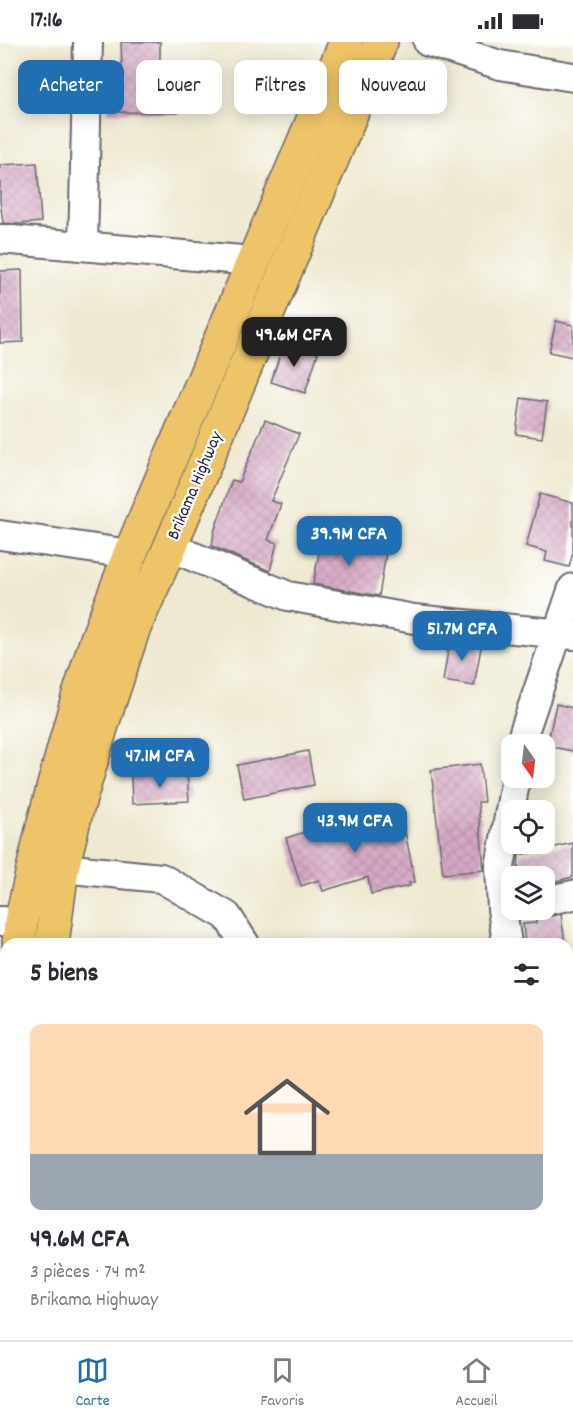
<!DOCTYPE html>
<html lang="fr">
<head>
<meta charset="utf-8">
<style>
	body { margin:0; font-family:Dekko,sans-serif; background:#f2f2f3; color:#2b2b33; height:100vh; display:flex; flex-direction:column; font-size:22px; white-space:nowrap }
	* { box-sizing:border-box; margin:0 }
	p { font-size:20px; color:#7c7c81 }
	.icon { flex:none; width:33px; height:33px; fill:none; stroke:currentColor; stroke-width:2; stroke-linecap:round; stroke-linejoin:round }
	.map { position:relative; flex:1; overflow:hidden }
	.details { position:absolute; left:0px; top:896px; width:573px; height:404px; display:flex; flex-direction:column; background:#fff; border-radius:18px 18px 0 0; box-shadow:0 3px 15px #0003 }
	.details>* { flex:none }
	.hud { position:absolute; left:18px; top:18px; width:537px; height:54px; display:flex; gap:12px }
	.needle { width:39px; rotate:166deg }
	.tools { position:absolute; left:501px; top:692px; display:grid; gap:12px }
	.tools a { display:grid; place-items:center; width:54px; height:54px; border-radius:12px; background:#fff; box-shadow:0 3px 15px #0003; font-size:30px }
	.price { position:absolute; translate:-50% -51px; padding:0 14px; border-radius:12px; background:#1f6fb2; color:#fff; font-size:20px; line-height:39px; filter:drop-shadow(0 2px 3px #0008) }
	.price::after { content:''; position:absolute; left:50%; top:36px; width:18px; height:14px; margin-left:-9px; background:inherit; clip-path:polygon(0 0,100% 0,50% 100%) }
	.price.selected { background:#222; color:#fff }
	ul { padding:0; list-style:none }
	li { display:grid; align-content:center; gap:12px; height:318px; padding:0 30px }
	li span { display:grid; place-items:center; height:186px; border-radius:12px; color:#555 }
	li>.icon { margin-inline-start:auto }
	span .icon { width:108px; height:108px; fill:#fffc; stroke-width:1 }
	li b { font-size:26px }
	h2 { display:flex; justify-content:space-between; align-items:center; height:72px; padding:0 30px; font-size:26px }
	.pill { padding:0 21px; border-radius:12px; background:#fff; box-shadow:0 3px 15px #0003; font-size:21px; line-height:54px }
	.pill.selected { background:#1f6fb2; color:#fff }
	.status { display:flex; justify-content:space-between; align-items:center; height:42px; padding:0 30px; background:#fff; direction:ltr }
	.status svg { height:16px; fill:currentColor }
	.tab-bar { display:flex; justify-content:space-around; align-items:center; height:84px; border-top:2px solid #e1e1e2; background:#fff; font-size:16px; color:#7c7c81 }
	.tab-bar a { display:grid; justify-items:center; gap:3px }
	.tab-bar .selected { color:#1f6fb2 }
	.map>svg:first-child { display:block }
</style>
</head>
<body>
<div class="status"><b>17:16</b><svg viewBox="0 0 49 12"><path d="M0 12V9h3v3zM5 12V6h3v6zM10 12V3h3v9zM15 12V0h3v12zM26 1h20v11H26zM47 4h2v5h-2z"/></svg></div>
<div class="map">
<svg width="573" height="1298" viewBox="0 0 573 1298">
	<defs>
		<pattern id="building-cross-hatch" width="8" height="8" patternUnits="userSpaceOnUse" patternTransform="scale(1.5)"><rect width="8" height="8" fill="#d6a8c4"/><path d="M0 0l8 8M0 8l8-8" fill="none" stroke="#b790a9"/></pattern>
	</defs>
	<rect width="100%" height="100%" fill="#fff"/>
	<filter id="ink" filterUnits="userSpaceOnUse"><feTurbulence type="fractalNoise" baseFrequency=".0167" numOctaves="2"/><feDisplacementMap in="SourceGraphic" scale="12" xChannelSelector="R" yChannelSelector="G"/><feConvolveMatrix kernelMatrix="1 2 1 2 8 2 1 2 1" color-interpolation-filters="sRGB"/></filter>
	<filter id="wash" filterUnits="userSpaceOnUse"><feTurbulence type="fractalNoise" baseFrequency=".008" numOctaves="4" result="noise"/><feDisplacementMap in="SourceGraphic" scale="24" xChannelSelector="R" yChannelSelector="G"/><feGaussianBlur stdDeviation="1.35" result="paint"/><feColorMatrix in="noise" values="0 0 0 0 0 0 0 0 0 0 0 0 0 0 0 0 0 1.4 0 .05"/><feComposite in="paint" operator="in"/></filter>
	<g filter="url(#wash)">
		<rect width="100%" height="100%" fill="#eee9d0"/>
		<g id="blocks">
			<!-- building -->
			<g fill="url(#building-cross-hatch)">
				<path d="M 121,0 L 160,0 L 160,26 L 179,26 L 178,71 L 106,70 L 107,30 L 122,30 Z"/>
				<path d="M 37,121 L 41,180 L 19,182 L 3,181 L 0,158 L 0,123 Z"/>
				<path d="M 22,228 L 23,300 L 0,301 L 0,229 Z"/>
				<path d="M 556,279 L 573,283 L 573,315 L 549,310 Z"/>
				<path d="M 284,300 L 318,311 L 305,351 L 271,340 Z"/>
				<path d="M 521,356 L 547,360 L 542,396 L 516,392 Z"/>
				<path d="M 265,378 L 299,392 L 271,459 L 281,462 L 268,498 L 277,501 L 270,529 L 212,504 L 214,490 L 232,438 L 239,440 Z"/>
				<path d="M 540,452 L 573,461 L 573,510 L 569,525 L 545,519 L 547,510 L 526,504 Z"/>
				<path d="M 322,495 L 366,502 L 365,507 L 386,511 L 379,554 L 313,542 Z"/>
				<path d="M 450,597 L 482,600 L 474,644 L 443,639 Z"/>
				<path d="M 556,662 L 573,666 L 573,709 L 547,704 Z"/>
				<path d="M 308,709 L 314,743 L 244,757 L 237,723 Z"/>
				<path d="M 480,722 L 484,760 L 478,760 L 484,828 L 443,832 L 431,728 Z"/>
				<path d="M 187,731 L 189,759 L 132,762 L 131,734 Z"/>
				<path d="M 401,769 L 415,840 L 409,841 L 410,844 L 371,852 L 368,835 L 323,849 L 319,838 L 301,844 L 286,796 L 327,783 Z"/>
				<path d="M 573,801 L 573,835 L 544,842 L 544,834 L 517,834 L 519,813 Z"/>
				<path d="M 561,872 L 565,902 L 525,902 L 523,882 L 536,881 L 535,874 L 547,875 Z"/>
			</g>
		</g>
	</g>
	<g filter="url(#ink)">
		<use href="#blocks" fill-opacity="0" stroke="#69686f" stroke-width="1.5"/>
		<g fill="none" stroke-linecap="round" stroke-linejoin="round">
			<!-- lane casing -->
			<g stroke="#69686f" stroke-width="16">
				<path id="lane" d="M 0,940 L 6,938"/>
			</g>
			<!-- street casing -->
			<g stroke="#69686f" stroke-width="32">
				<g id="street">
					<path d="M 428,0 L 500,23 L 573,35"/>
					<path d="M 0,197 L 253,219"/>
					<path d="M 83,204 L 88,0"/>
					<path d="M 0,493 L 130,512"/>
					<path d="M 170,505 L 288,554 L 414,577 L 573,593"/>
					<path d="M 522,702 L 524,690 L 573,546"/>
					<path d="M 62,826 L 161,836 L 227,874 L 245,902"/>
					<path d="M 544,859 L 573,853"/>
					<path d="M 0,879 L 21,880"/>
					<path d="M 507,902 L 502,867 L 500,825 L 516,735"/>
					<path d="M 567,1171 L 573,1169"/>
					<path d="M 558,1293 L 558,1298"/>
				</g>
			</g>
			<!-- highway casing -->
			<g stroke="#69686f" stroke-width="36">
				<g id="highway">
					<path d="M 19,902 L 21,880 L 44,780 L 77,659 L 97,597 L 130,512 L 346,0"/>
					<path d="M 52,902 L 62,826 L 76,770 L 104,676 L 133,588 L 170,505 L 381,0"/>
					<path d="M 6,1067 L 3,1111 L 6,1248"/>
					<path d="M 7,1293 L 7,1298"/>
					<path d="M 43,1293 L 43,1298"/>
				</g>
			</g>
			<!-- lane -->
			<use href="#lane" stroke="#fff" stroke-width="14"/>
			<!-- street -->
			<use href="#street" stroke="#fff" stroke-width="28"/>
			<!-- highway -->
			<use href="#highway" stroke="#eec469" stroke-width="33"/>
		</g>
	</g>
	<g text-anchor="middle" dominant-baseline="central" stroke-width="4.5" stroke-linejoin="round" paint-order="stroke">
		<!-- street labels -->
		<g font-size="18" fill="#22223b" stroke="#fff">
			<text transform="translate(196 444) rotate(-67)">Brikama Highway</text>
		</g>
	</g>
</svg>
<div class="tools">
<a><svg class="needle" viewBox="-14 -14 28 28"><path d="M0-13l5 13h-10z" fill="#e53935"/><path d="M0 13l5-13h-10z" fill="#7c7c81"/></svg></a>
<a><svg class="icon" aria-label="locate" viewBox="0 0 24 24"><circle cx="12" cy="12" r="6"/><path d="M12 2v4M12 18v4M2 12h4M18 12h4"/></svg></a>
<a><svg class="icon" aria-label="layers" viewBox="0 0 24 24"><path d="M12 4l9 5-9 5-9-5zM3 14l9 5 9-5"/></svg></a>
</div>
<b class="price selected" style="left:294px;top:326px">49.6M CFA</b>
<b class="price" style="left:349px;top:525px">39.9M CFA</b>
<b class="price" style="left:462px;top:620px">51.7M CFA</b>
<b class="price" style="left:160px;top:747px">47.1M CFA</b>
<b class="price" style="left:355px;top:812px">43.9M CFA</b>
<div class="hud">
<a class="pill selected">Acheter</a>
<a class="pill">Louer</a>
<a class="pill">Filtres</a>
<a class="pill">Nouveau</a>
</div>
<section class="details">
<h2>5 biens<svg class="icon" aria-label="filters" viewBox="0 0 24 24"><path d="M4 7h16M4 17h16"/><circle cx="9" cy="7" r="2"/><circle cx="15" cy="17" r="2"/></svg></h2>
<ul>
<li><span style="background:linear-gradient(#ffd9b3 70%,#9aa5b1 0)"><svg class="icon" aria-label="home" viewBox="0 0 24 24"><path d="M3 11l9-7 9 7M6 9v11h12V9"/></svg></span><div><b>49.6M CFA</b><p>3 pièces · 74 m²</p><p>Brikama Highway</p></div></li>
</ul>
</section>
</div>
<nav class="tab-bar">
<a class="selected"><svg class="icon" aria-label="map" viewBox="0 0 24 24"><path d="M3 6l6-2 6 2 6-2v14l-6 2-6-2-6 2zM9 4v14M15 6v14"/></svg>Carte</a>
<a><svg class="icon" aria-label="saved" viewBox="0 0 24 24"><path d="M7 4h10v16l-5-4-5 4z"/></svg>Favoris</a>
<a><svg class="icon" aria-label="home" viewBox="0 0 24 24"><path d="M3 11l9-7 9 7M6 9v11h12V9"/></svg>Accueil</a>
</nav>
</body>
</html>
